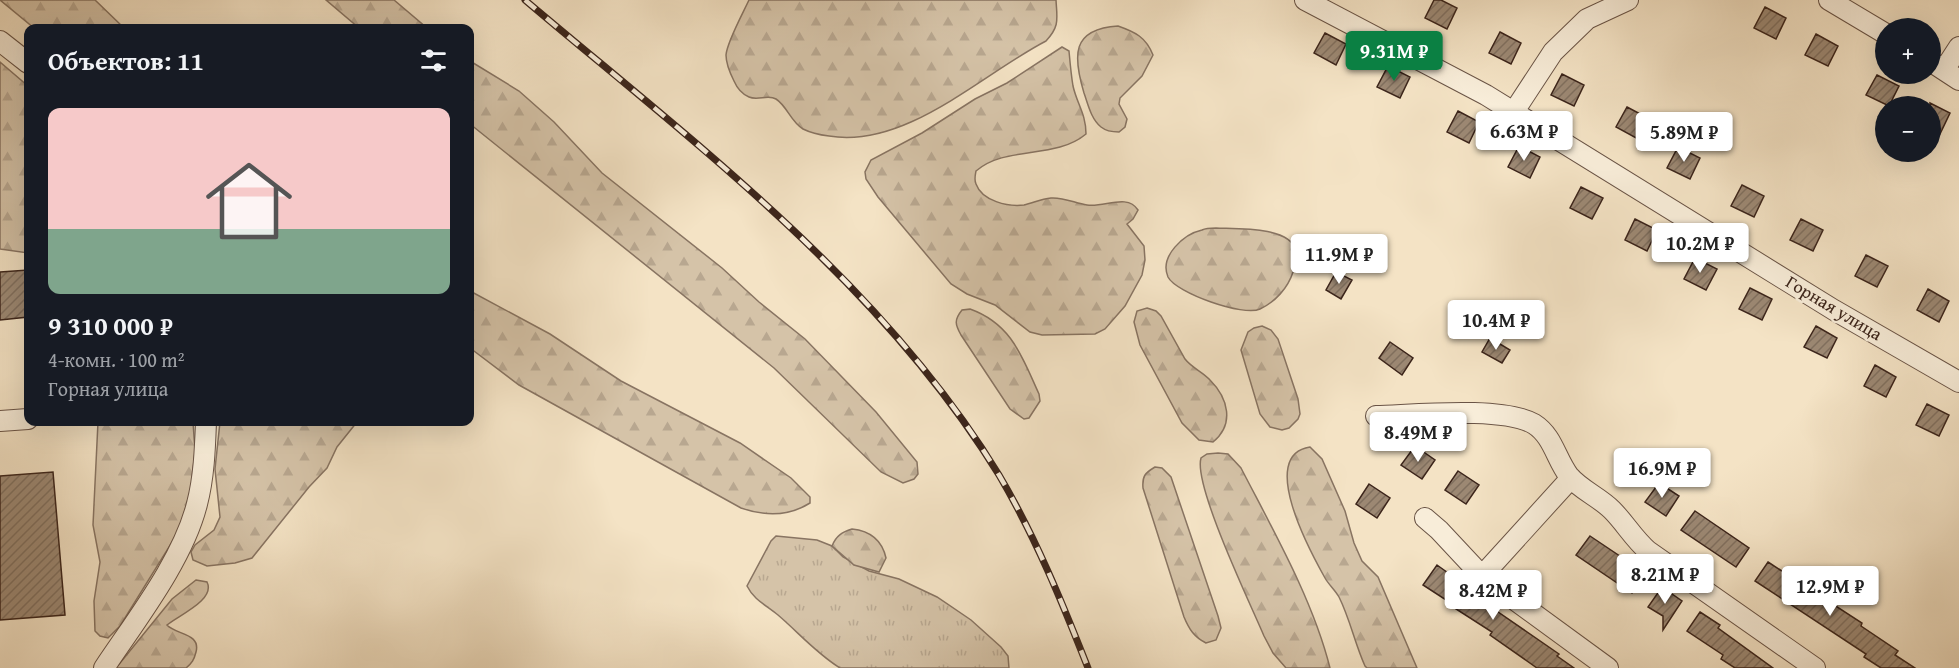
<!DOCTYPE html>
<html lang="ru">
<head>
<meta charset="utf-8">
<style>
  :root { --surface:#171b24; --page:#20242c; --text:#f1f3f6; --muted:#9ea1a6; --accent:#0b8043 }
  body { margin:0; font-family:"Gentium Book Plus",serif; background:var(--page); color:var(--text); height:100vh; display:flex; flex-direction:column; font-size:22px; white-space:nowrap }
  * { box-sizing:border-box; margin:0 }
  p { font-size:20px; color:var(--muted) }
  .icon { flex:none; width:33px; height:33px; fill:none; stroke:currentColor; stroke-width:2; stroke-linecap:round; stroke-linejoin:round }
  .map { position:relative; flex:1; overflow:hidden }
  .details { position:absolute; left:24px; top:24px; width:450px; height:402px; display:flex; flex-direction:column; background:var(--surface); border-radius:12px; box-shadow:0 6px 24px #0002 }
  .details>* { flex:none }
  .tools { position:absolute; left:1875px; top:18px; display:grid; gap:12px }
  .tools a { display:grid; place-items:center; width:66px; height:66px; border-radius:50%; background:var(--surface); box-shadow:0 6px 24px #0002; font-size:30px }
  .price { position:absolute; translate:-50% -51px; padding:0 14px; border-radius:6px; background:#fff; color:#222; font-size:20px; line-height:39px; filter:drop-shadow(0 2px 3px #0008) }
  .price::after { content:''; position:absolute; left:50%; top:36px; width:18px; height:14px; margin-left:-9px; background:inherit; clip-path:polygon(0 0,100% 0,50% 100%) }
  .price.selected { background:var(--accent); color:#fff }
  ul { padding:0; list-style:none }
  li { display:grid; align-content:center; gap:12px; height:318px; padding:0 24px }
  li span { display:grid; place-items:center; height:186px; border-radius:12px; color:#555 }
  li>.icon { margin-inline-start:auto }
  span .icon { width:108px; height:108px; fill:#fffc; stroke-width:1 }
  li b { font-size:26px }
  h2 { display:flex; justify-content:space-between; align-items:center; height:72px; padding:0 24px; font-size:26px }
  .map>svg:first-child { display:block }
</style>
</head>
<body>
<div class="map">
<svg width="1959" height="668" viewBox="0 0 1959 668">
  <defs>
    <pattern id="grass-tufts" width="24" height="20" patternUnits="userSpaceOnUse" patternTransform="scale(1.5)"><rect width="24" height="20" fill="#d5c3a8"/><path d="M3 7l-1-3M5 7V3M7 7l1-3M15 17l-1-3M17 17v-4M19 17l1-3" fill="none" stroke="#b8a790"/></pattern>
    <pattern id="forest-firs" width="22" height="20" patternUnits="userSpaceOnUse" patternTransform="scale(1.5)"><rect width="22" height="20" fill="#d5c3a8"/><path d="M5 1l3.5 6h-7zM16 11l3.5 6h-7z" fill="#b8a790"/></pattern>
    <pattern id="building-hatch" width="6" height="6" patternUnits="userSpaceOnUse" patternTransform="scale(1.5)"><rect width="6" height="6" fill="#9c8873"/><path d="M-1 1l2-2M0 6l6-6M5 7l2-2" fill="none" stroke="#806f5e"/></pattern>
  </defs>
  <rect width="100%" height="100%" fill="#f4e3c5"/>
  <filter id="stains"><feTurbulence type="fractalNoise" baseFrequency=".00333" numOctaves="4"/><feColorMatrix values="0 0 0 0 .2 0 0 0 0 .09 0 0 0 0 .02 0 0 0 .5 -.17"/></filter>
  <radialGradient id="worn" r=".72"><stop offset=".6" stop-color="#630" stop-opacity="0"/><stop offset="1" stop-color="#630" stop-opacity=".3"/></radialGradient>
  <path fill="url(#grass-tufts)" stroke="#887462" stroke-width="1.5" d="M776,536L817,540L832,546L843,557L869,571L899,579L937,597L971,620L1001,647L1008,656L1009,668H840C816,653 799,633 778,615C766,605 754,600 747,586L771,541Z"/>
  <path fill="url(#forest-firs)" stroke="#887462" stroke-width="1.5" d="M0,0H95L124,28H34Z
    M326,0H394L427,28H359Z
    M749,0H1056C1057,19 1060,26 1046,41C982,74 906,149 829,136C821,135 811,133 803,129C791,122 787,106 776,99C768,94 758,101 749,97C742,94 737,88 734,81C730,73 726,64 726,55C727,42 743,13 749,0Z
    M1118,26C1135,32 1146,37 1153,55L1142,76L1120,98L1119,104L1127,119L1125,127L1119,132C1113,132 1106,131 1101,127C1091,119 1088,104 1084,93C1073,56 1071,29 1118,26Z
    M1062,47L1069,51C1070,62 1071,74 1073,86C1077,104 1086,114 1086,134C1055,160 1006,145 976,171C975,176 974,180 976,184C982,201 1008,207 1024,205C1033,203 1041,199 1051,198C1063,197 1075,203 1087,205C1104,208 1127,193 1138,210L1133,219L1127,224L1144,246L1145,260L1142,275L1125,306L1105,329L1095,334L1042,335L1030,332L995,305L967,294L951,284L878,197L866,179L865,172L871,160L922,133L975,99L1007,83Z
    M470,61L519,91L554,122L602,173L722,268L759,302L805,339L876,412L917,462L918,474L914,479L903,483L881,472L774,368L470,124Z
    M0,62L28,86V253L0,249Z
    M1216,228C1235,229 1289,226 1296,250C1298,256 1295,266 1293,272C1288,288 1275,302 1260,309C1244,317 1176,293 1168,277C1159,256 1184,234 1202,230C1206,228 1211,228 1216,228Z
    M470,291L550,334L621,381L740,443L791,478L810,497V503C788,517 764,516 741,508L519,385L470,348Z
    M1147,308L1156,311L1161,316L1185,359C1192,368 1203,372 1210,380C1228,398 1235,424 1213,442L1199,440L1182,423L1140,345L1134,322L1137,311Z
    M970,309C1012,324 1022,357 1039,394L1040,401L1029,418L1024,419L1010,409L961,335C955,324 954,320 962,310Z
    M1262,326L1271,330L1278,339L1298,399L1300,414L1298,419L1289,428L1282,430L1270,427L1260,414L1241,350L1248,332L1254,328Z
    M98,422H193L195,451L191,489L179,531L120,626L108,638L100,636L95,631L94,601L100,562L93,525Z
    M220,422H357L337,447L327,468L309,487L252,558L235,563L207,566L193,560L191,552L195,545L214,530L220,517L215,469Z
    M1310,447L1322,459L1345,511L1354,543L1362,561L1378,577L1417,668H1367L1365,666C1355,644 1350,619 1339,597C1335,590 1329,585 1325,578C1311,553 1257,455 1310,447Z
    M1218,453L1228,454L1241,468C1273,530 1313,600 1330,668H1286L1273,653L1264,636C1251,605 1193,485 1201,458L1207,454Z
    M1155,467L1162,468L1171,477L1218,616L1221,628L1216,640L1206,643C1194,637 1189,629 1184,617L1143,488C1142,476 1145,473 1155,467Z
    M852,529C871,531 882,540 886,558L879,572L854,565L832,546C836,536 842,532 852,529Z
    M196,580L207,582C216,600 177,616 167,625C176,635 201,633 196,652C194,660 192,663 186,668H116L172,599Z"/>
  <path fill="url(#building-hatch)" stroke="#3c251b" stroke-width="1.5" d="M1434,0H1441L1457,8L1447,29L1425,18Z
    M1765,7L1786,18L1776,39L1754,28Z
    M1500,32L1521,43L1511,64L1489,53Z
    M1325,33L1346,44L1336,65L1314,53Z
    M1816,34L1838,46L1828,66L1805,55Z
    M1388,66L1410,77L1400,98L1377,87Z
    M1562,74L1584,85L1574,106L1551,95Z
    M1877,75L1899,86L1889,106L1866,95Z
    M1930,103L1950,113L1940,134L1930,129Z
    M1627,107L1648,118L1638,139L1616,127Z
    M1458,111L1479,122L1469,143L1447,132Z
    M1519,146L1540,157L1530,178L1508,167Z
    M1678,147L1700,158L1690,179L1667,168Z
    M1742,185L1764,196L1754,217L1731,206Z
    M1581,187L1603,198L1592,219L1570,208Z
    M1635,219L1657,230L1647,251L1625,240Z
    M1801,219L1823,230L1813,251L1790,240Z
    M1866,255L1888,266L1877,287L1855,276Z
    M1695,258L1717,269L1706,290L1684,279Z
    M28,270V317L0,320V272Z
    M1336,272L1352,280L1341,299L1326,290Z
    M1750,288L1772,299L1762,320L1739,309Z
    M1928,289L1949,301L1939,322L1917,310Z
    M1816,326L1837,338L1827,358L1804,347Z
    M1490,338L1510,350L1502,363L1482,352Z
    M1390,342L1413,358L1402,375L1379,358Z
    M1875,365L1896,377L1886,397L1864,386Z
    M1927,404L1949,415L1939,436L1916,425Z
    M1415,446L1435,460L1422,479L1401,465Z
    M1458,471L1479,485L1466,504L1445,490Z
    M53,472L65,615L0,620V476Z
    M1659,483L1679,496L1666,516L1645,502Z
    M1369,484L1390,498L1377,518L1356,504Z
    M1695,511L1749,548L1736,567L1681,530Z
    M1590,536L1645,573L1632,593L1576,555Z
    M1768,562L1862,623L1861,626L1898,651L1895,655L1915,668H1881L1864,657L1866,654L1755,581Z
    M1437,565L1490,603L1488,605L1559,654L1557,656L1574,668H1537L1490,635L1492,632L1456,609L1457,607L1423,585Z
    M1662,587L1682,601L1663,630V616L1648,607Z
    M1700,612L1720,625L1718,628L1773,668H1735L1721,659L1723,655L1687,631Z"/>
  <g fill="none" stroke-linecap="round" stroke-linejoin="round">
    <defs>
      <path id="minor" d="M1305,0L1486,95L1834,310L1959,382
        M1829,0L1886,34
        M0,41L28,63
        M1930,61L1959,80
        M1944,70L1959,47
        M1513,113L1553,52L1587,19L1628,0
        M1376,416C1414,415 1503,406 1534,424C1553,436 1556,459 1569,476C1581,490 1599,497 1612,510C1625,523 1634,539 1648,551L1815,668
        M0,421L28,419
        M1425,518L1439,530L1482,576L1608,668
        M1482,576L1571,478
        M104,668C136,620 183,560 197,504C204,477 205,449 206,422"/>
    </defs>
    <use href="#minor" stroke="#6a5446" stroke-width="22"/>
    <use href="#minor" stroke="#f8edd9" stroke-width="20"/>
    <defs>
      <path id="rail" d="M525,0C694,143 882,283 999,475C1035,536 1062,602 1088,668"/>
    </defs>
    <use href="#rail" stroke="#3c251b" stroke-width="7"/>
    <use href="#rail" stroke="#f8edd9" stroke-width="4.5" stroke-dasharray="14" stroke-linecap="butt"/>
  </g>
  <g text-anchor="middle" stroke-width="5" stroke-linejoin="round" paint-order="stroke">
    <g font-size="18" fill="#3c251b" stroke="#f8edd9">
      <text transform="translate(1834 308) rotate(31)" y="6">Горная улица</text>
    </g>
  </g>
  <rect width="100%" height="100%" filter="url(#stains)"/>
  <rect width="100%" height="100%" fill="url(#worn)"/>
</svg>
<div class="tools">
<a>+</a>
<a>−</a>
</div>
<b class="price selected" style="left:1394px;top:82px">9.31M ₽</b>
<b class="price" style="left:1524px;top:162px">6.63M ₽</b>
<b class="price" style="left:1684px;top:163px">5.89M ₽</b>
<b class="price" style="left:1700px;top:274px">10.2M ₽</b>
<b class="price" style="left:1339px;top:285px">11.9M ₽</b>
<b class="price" style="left:1496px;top:351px">10.4M ₽</b>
<b class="price" style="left:1418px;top:463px">8.49M ₽</b>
<b class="price" style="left:1662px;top:499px">16.9M ₽</b>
<b class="price" style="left:1665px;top:605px">8.21M ₽</b>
<b class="price" style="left:1830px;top:617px">12.9M ₽</b>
<b class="price" style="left:1493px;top:621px">8.42M ₽</b>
<section class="details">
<h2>Объектов: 11<svg class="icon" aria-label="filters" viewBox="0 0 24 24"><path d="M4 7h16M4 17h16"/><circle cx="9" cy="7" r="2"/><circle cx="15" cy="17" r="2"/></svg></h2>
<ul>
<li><span style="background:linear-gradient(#f6c9c9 65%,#7fa58c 0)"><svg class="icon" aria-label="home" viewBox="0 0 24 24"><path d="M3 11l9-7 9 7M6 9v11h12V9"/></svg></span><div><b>9 310 000 ₽</b><p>4-комн. · 100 m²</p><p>Горная улица</p></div></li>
</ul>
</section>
</div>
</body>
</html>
